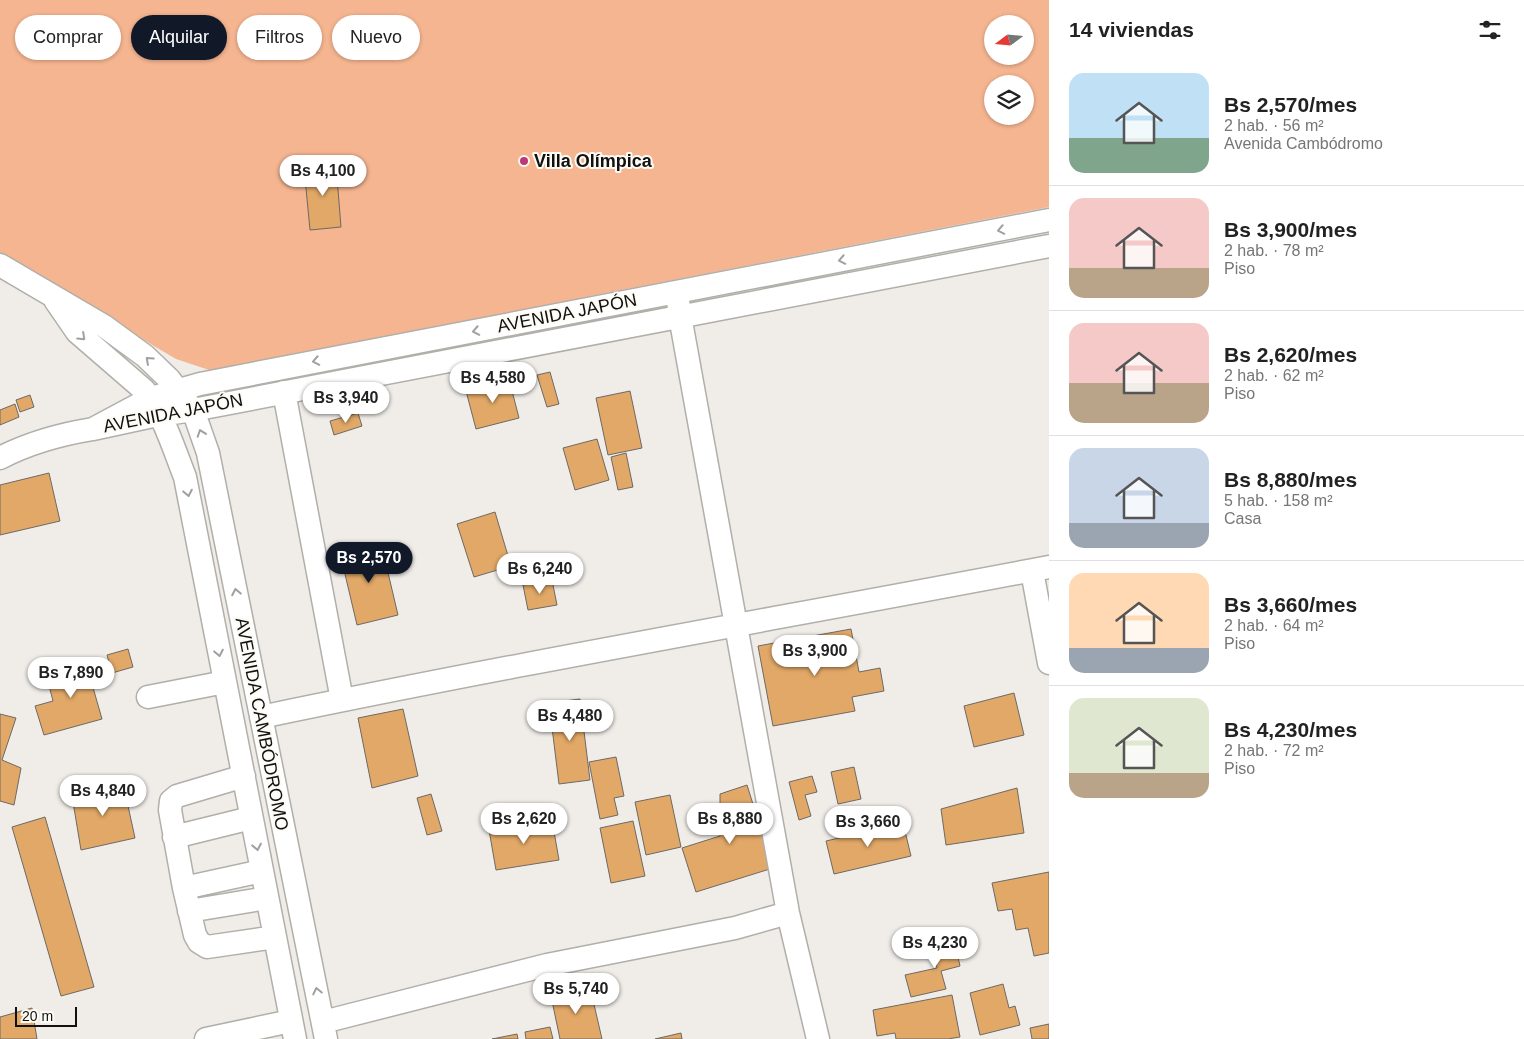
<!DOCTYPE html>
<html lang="es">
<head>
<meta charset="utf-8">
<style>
  :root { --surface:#fff; --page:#f2f2f2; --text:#222; --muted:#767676; --line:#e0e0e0; --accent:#111827 }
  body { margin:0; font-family:Arial,sans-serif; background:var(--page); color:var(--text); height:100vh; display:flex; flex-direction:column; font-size:19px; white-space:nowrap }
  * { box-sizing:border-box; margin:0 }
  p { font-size:16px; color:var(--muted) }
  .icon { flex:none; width:28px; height:28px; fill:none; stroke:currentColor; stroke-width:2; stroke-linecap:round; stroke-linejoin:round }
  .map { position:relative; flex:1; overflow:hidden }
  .panel { display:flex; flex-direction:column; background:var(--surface); width:475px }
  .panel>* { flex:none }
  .guide { position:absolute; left:15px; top:15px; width:475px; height:45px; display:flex; gap:10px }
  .needle { width:32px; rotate:254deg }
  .tools { position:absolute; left:984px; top:15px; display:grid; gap:10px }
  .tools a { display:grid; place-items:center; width:50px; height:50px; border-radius:50%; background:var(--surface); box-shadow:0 1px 4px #0004; font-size:25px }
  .scale { position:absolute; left:15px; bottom:12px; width:62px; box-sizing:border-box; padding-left:5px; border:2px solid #12110f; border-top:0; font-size:14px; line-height:18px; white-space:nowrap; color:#12110f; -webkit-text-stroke:4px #fdfbf5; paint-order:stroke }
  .price { position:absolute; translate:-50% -42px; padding:0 11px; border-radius:18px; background:#fff; color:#222; font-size:16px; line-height:32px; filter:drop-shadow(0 1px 2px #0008) }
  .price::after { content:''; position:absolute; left:50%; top:30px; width:15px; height:11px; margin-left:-8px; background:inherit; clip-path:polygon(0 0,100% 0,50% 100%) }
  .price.current { background:var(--accent); color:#fff }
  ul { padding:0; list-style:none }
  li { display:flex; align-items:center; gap:15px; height:125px; padding:0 20px }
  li+li { border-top:1px solid var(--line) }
  li span { display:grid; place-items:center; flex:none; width:140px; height:100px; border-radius:15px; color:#555 }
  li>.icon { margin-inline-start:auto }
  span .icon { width:60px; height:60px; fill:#fffc; stroke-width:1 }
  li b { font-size:21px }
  h2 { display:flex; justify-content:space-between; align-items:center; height:60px; padding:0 20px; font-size:21px }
  .pill { padding:0 18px; border-radius:22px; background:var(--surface); box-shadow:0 1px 4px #0004; font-size:18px; line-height:45px }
  .pill.current { background:var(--accent); color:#fff }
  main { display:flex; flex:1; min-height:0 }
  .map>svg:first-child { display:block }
</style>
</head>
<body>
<main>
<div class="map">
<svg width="1049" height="1039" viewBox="0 0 1049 1039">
  <rect width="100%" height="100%" fill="#f0ede8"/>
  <path fill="#f5b590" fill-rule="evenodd" d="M0,0H1049V207L591,296L522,313L224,375L176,359L0,255ZM992,24H1025V56H992ZM992,84H1025V116H992Z"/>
  <path fill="#e1a867" stroke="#6d6965" d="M336,165L341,227L310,230L304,168Z
    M550,372L559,404L547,407L537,375Z
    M509,379L519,418L476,429L466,391Z
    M630,391L642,448L608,455L596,398Z
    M30,395L34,407L20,412L16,400Z
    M15,404L19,417L0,425V410Z
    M358,413L362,426L334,435L330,421Z
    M597,439L609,480L575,490L563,448Z
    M626,453L633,487L618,490L611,457Z
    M49,473L60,521L0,535V485Z
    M495,512L511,566L474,577L457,524Z
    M381,543L398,615L357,625L340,553Z
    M552,580L557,605L528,610L523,585Z
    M851,629L859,672L880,668L884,691L852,697L855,711L773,726L758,646Z
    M128,649L133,667L112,673L107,655Z
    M96,660L102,682L92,684L102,719L44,735L35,706L53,701L46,674Z
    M1014,693L1024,735L974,747L964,706Z
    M580,699L590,780L559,784L549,703Z
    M403,709L418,776L372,788L358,718Z
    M0,714L16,718L2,760L21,768L14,805L0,801Z
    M616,757L624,796L614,798L618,815L600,819L589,762Z
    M854,767L861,799L838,804L831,772Z
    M812,776L817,792L805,795L811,816L799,820L789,782Z
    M123,783L135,838L81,850L72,796Z
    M747,785L773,868L696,892L682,848L720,836V794Z
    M1017,788L1024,833L946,845L941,809Z
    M431,794L442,831L427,835L417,798Z
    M670,795L681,847L646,855L635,802Z
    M45,817L94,987L61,996L12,827Z
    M552,820L559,860L496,870L489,830Z
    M633,821L645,876L611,883L600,828Z
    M903,823L911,856L834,874L826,841Z
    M1049,872V953L1034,956L1028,928L1016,930L1012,909L998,911L992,883Z
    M953,935L960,966L941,971L946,989L911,997L905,975L937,968L931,941Z
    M1003,984L1009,1008L1015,1006L1020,1025L980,1035L970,993Z
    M590,987L602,1039H560L551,996Z
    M952,995L960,1037L948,1039H896L895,1033L877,1036L873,1010Z
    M32,1008L37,1039H0V1017Z
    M1049,1024V1039H1032L1030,1028Z
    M550,1027L553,1039H526L525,1032Z
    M681,1033L682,1039H655Z
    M517,1034L518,1039H492Z"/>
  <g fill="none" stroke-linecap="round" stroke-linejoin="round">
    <defs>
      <path id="minor" d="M1049,220L200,384L151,398L93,429L153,416L193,410L1049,246
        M0,265L104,326L145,356L169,379L193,410L208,453L326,1039
        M55,300L77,332L144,390C162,410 175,452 185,477L295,1039
        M678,301L680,316L788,913L818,1039
        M284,392L342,700
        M0,458C27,444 62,434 93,429
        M1032,571L1049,663
        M148,697L225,682
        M261,717C523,662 786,617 1049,567
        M244,776L177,796L171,801L170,810L184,888L195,935L199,942L207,947L275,937
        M174,837L251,818
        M184,888L262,871
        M189,911L267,898
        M323,1022L547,965L735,928L788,913
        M206,1039L291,1021"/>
    </defs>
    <use href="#minor" stroke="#b1afa9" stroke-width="25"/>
    <use href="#minor" stroke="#fff" stroke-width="22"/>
  </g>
  <defs><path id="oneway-chevron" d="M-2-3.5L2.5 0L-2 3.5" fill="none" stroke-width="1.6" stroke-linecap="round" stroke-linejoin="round" transform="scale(1.25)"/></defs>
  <g stroke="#a0a09f">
    <use href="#oneway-chevron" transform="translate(1001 230) rotate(169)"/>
    <use href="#oneway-chevron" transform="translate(842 260) rotate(169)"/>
    <use href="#oneway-chevron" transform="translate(476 331) rotate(169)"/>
    <use href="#oneway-chevron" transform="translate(82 337) rotate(43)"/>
    <use href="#oneway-chevron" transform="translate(149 360) rotate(-138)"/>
    <use href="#oneway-chevron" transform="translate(316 361) rotate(169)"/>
    <use href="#oneway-chevron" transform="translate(201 433) rotate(-109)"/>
    <use href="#oneway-chevron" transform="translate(188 493) rotate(79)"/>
    <use href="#oneway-chevron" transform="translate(236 592) rotate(-101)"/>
    <use href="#oneway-chevron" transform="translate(219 653) rotate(79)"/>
    <use href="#oneway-chevron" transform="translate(257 847) rotate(79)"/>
    <use href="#oneway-chevron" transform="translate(317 991) rotate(-102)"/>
  </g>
  <circle fill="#bf3776" stroke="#fdfbf5" stroke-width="2" cx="524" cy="161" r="5"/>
  <g text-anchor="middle" stroke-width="4" stroke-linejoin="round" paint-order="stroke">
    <g font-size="18" font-weight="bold" fill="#12110f" stroke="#fdfbf5" text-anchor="start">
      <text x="534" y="167">Villa Olímpica</text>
    </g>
    <g font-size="18" fill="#12110f" stroke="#fdfbf5">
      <text transform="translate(567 313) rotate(-11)" y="6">AVENIDA JAPÓN</text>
      <text transform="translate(173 413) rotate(-11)" y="6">AVENIDA JAPÓN</text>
      <text transform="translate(262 724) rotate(79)" y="6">AVENIDA CAMBÓDROMO</text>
    </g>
  </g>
</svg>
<div class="tools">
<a><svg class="needle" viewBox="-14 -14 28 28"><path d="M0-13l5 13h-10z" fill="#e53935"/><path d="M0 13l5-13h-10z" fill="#767676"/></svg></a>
<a><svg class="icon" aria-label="layers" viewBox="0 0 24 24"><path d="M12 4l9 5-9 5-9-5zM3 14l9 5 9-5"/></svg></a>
</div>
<div class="scale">20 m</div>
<b class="price" style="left:323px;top:197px">Bs 4,100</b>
<b class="price" style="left:493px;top:404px">Bs 4,580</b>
<b class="price" style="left:346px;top:424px">Bs 3,940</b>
<b class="price current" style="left:369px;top:584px">Bs 2,570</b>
<b class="price" style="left:540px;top:595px">Bs 6,240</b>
<b class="price" style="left:815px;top:677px">Bs 3,900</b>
<b class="price" style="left:71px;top:699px">Bs 7,890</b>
<b class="price" style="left:570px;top:742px">Bs 4,480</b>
<b class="price" style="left:103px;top:817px">Bs 4,840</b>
<b class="price" style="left:524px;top:845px">Bs 2,620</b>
<b class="price" style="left:730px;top:845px">Bs 8,880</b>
<b class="price" style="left:868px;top:848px">Bs 3,660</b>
<b class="price" style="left:935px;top:969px">Bs 4,230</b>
<b class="price" style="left:576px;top:1015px">Bs 5,740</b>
<div class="guide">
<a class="pill">Comprar</a>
<a class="pill current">Alquilar</a>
<a class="pill">Filtros</a>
<a class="pill">Nuevo</a>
</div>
</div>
<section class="panel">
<h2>14 viviendas<svg class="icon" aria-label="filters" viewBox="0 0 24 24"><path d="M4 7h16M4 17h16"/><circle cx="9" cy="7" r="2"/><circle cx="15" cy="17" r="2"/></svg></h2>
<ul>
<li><span style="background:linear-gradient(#bfe0f5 65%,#7fa58c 0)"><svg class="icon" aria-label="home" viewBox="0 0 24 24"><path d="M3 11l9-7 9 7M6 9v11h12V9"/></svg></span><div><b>Bs 2,570/mes</b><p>2 hab. · 56 m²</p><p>Avenida Cambódromo</p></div></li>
<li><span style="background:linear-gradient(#f6c9c9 70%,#b9a48a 0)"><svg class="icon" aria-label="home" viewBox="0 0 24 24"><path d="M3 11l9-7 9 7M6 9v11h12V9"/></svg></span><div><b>Bs 3,900/mes</b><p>2 hab. · 78 m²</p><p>Piso</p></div></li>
<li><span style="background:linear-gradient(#f6c9c9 60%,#b9a48a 0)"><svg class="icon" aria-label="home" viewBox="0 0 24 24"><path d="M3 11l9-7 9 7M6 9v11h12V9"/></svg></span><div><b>Bs 2,620/mes</b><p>2 hab. · 62 m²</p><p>Piso</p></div></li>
<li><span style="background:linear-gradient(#c9d6e8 75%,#9aa5b1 0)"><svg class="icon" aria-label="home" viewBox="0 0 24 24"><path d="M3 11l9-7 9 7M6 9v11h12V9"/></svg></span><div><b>Bs 8,880/mes</b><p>5 hab. · 158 m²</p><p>Casa</p></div></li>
<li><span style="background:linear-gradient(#ffd9b3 75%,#9aa5b1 0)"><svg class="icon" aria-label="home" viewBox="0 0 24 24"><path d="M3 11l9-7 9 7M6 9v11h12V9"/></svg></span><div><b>Bs 3,660/mes</b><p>2 hab. · 64 m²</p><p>Piso</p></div></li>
<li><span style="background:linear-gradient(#dfe7d0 75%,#b9a48a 0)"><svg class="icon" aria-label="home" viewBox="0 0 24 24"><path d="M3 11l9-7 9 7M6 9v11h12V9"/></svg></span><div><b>Bs 4,230/mes</b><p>2 hab. · 72 m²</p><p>Piso</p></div></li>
</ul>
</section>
</main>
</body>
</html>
